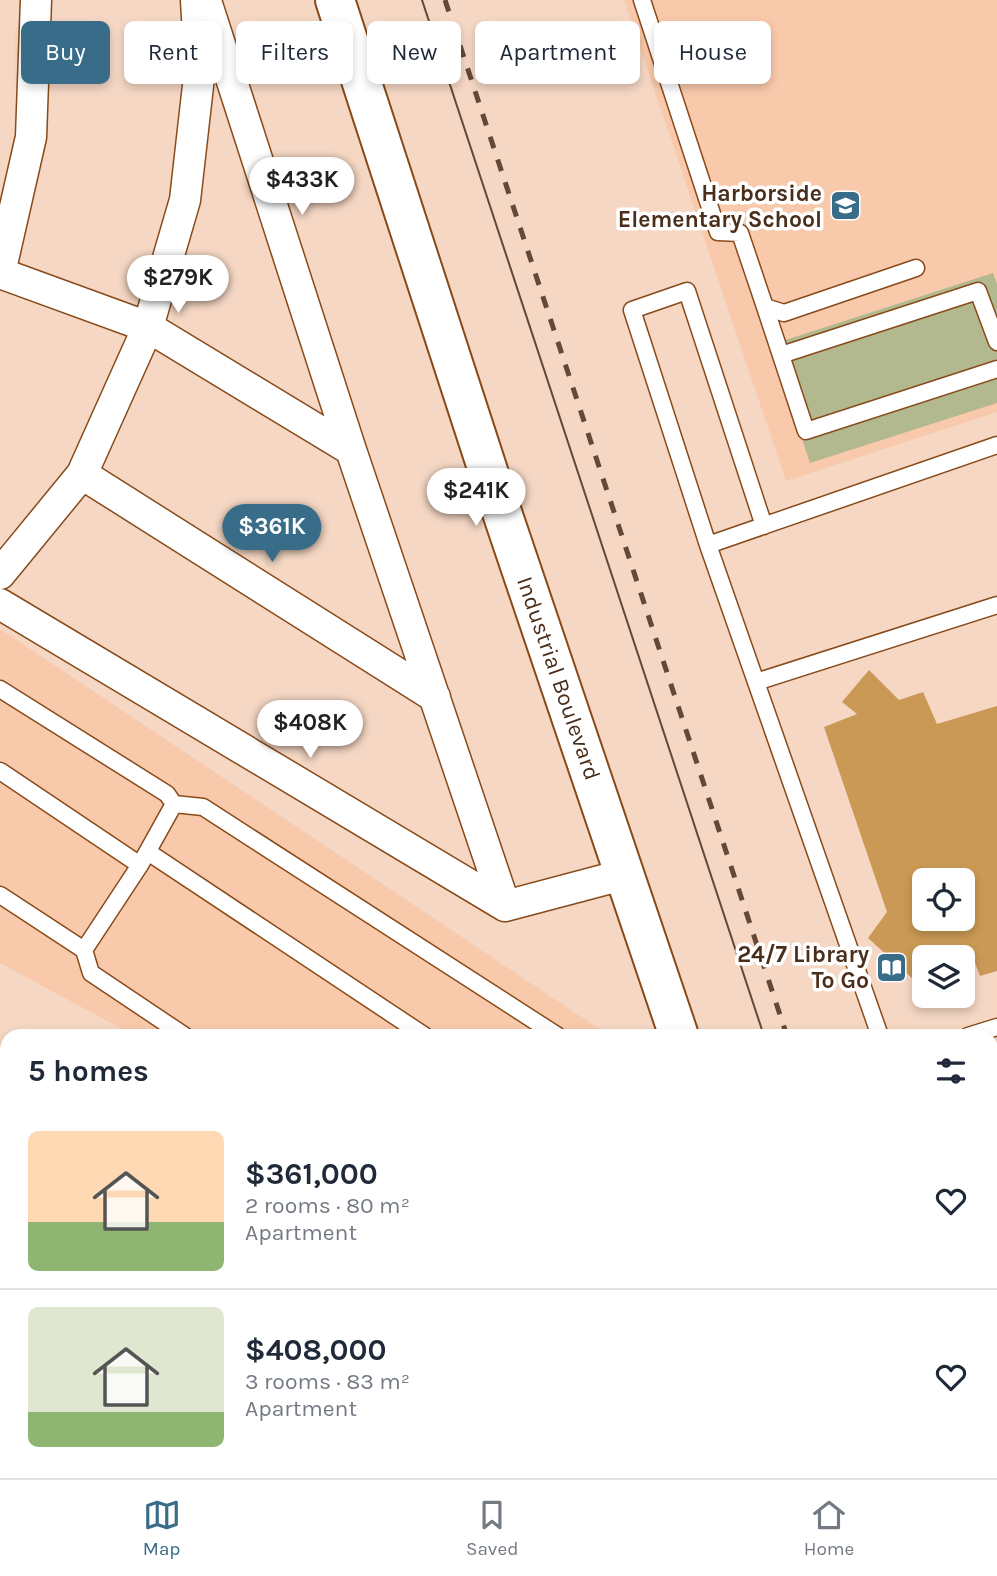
<!DOCTYPE html>
<html lang="en">
<head>
<meta charset="utf-8">
<style>
  :root { --surface:#fff; --page:#f2f2f3; --text:#1f2937; --muted:#747a83; --line:#e0e1e3; --accent:#386c89 }
  body { margin:0; font-family:Karla,sans-serif; background:var(--page); color:var(--text); height:100vh; display:flex; flex-direction:column; font-size:26px; white-space:nowrap }
  * { box-sizing:border-box; margin:0 }
  p { font-size:23px; color:var(--muted) }
  .icon { flex:none; width:38px; height:38px; fill:none; stroke:currentColor; stroke-width:2; stroke-linecap:round; stroke-linejoin:round }
  .map { position:relative; flex:1; overflow:hidden }
  .drawer { position:absolute; left:0px; top:1029px; width:998px; height:450px; display:flex; flex-direction:column; background:var(--surface); border-radius:21px 21px 0 0; box-shadow:0 4px 10px #0003 }
  .drawer>* { flex:none }
  .banner { position:absolute; left:21px; top:21px; width:956px; height:63px; display:flex; gap:14px }
  .tools { position:absolute; left:912px; top:868px; display:grid; gap:14px }
  .tools a { display:grid; place-items:center; width:63px; height:63px; border-radius:10px; background:var(--surface); box-shadow:0 4px 10px #0003; font-size:35px }
  .price { position:absolute; translate:-50% -60px; padding:0 16px; border-radius:24px; background:#fff; color:#222; font-size:23px; line-height:46px; filter:drop-shadow(0 2px 4px #0008) }
  .price::after { content:''; position:absolute; left:50%; top:42px; width:21px; height:16px; margin-left:-10px; background:inherit; clip-path:polygon(0 0,100% 0,50% 100%) }
  .price.on { background:var(--accent); color:#fff }
  ul { padding:0; list-style:none }
  li { display:flex; align-items:center; gap:21px; height:175px; padding:0 28px }
  li+li { border-top:2px solid var(--line) }
  li span { display:grid; place-items:center; flex:none; width:196px; height:140px; border-radius:10px; color:#555 }
  li>.icon { margin-inline-start:auto }
  span .icon { width:84px; height:84px; fill:#fffc; stroke-width:1 }
  li b { font-size:30px }
  h2 { display:flex; justify-content:space-between; align-items:center; height:84px; padding:0 28px; font-size:30px }
  .tag { padding:0 24px; border-radius:10px; background:var(--surface); box-shadow:0 4px 10px #0003; font-size:24px; line-height:63px }
  .tag.on { background:var(--accent); color:#fff }
  .dock { display:flex; justify-content:space-around; align-items:center; height:98px; border-top:2px solid var(--line); background:var(--surface); font-size:19px; color:var(--muted) }
  .dock a { display:grid; justify-items:center; gap:4px }
  .dock .on { color:var(--accent) }
  .map>svg:first-child { display:block }
</style>
</head>
<body>
<div class="map">
<svg width="997" height="1478" viewBox="0 0 997 1478">
  <rect width="100%" height="100%" fill="#f5d7c4"/>
  <path fill="#f9c9ab" d="M624,0H997V412L786,481Z
    M0,629L610,1036H135L0,963Z
    M0,1251L7,1272V1472H73L75,1478H0Z"/>
  <path fill="#b3b98f" d="M993,273L997,284V403L810,463L770,345Z"/>
  <path fill="#ca9955" fill-rule="evenodd" d="M869,670L899,700L923,692L937,724L997,706V971L980,976L971,952L968,956L943,946L933,957H924V967L913,979L868,938L887,912L824,727L857,714L842,702ZM924,880H962V919H924Z"/>
  <g fill="none" stroke-linecap="round" stroke-linejoin="round">
    <defs>
      <path id="lane" d="M642,0L718,232L740,233L765,307L784,313L916,268
        M765,307L806,431L997,369
        M781,355L978,291L997,342
        M764,526L687,291L632,310L708,545L997,445
        M708,545L880,1036
        M756,682L997,605
        M0,689L167,794L174,804L140,865L84,950
        M0,771L140,865
        M174,804L203,807L558,1036
        M148,852L425,1036
        M0,895L84,950L91,973L185,1036
        M968,1036L997,1027
        M990,1101L997,1099
        M990,1280L997,1294
        M0,1336L7,1333
        M203,1472L206,1478
        M319,1478L338,1472"/>
      <path id="street" d="M207,4L351,450
        M0,273L148,327L351,450L505,906
        M0,273L31,137L36,0
        M82,474L435,697
        M0,574L82,474L148,327L185,200L200,68L196,0
        M0,604L505,906L626,874
        M0,1358L7,1380
        M37,1472L39,1478
        M453,1472L455,1478
        M647,1472L649,1478"/>
      <path id="secondary" d="M335,0L490,477L679,1036
        M990,1233L997,1224
        M835,1472L837,1478"/>
    </defs>
    <use href="#lane" stroke="#884a19" stroke-width="19"/>
    <use href="#street" stroke="#884a19" stroke-width="33"/>
    <use href="#secondary" stroke="#884a19" stroke-width="42"/>
    <use href="#lane" stroke="#fff" stroke-width="16"/>
    <use href="#street" stroke="#fff" stroke-width="30"/>
    <use href="#secondary" stroke="#fff" stroke-width="38"/>
    <path stroke="#654835" stroke-width="2" d="M422,0L764,1036
      M909,1472L911,1478"/>
    <path stroke="#654835" stroke-width="5" stroke-dasharray="12 12" stroke-linecap="butt" d="M445,0L787,1036
      M931,1472L933,1478"/>
  </g>
  <defs>
    <symbol id="school-square" viewBox="-11 -11 22 22"><rect x="-9" y="-9" width="18" height="18" rx="4" fill="#386c89" stroke="#fff"/><path d="M0-5L7-2L0 1L-7-2ZM-4 1L0 2.5L4 1V4Q0 6-4 4Z" fill="#fff"/></symbol>
    <symbol id="library-square" viewBox="-11 -11 22 22"><rect x="-9" y="-9" width="18" height="18" rx="4" fill="#386c89" stroke="#fff"/><path d="M-6-4Q-3-5.5-.7-3.5V5Q-3 3-6 4ZM6-4Q3-5.5 .7-3.5V5Q3 3 6 4Z" fill="#fff"/></symbol>
  </defs>
  <g fill-rule="evenodd">
    <use href="#school-square" x="828" y="188" width="35" height="35"/>
    <use href="#library-square" x="874" y="950" width="35" height="35"/>
  </g>
  <g text-anchor="middle" stroke-width="7" stroke-linejoin="round" paint-order="stroke">
    <g font-size="23" font-weight="bold" fill="#4a2e1b" stroke="#fff" text-anchor="end">
      <text x="822" y="201">Harborside<tspan x="822" dy="26">Elementary School</tspan></text>
      <text x="869" y="962">24/7 Library<tspan x="869" dy="26">To Go</tspan></text>
    </g>
    <g font-size="23" fill="#4a2e1b" stroke="#fff">
      <text transform="translate(559 678) rotate(71)" y="8">Industrial Boulevard</text>
    </g>
  </g>
</svg>
<div class="tools">
<a><svg class="icon" aria-label="locate" viewBox="0 0 24 24"><circle cx="12" cy="12" r="6"/><path d="M12 2v4M12 18v4M2 12h4M18 12h4"/></svg></a>
<a><svg class="icon" aria-label="layers" viewBox="0 0 24 24"><path d="M12 4l9 5-9 5-9-5zM3 14l9 5 9-5"/></svg></a>
</div>
<b class="price" style="left:302px;top:217px">$433K</b>
<b class="price" style="left:178px;top:315px">$279K</b>
<b class="price" style="left:476px;top:528px">$241K</b>
<b class="price on" style="left:272px;top:564px">$361K</b>
<b class="price" style="left:310px;top:760px">$408K</b>
<div class="banner">
<a class="tag on">Buy</a>
<a class="tag">Rent</a>
<a class="tag">Filters</a>
<a class="tag">New</a>
<a class="tag">Apartment</a>
<a class="tag">House</a>
</div>
<section class="drawer">
<h2>5 homes<svg class="icon" aria-label="filters" viewBox="0 0 24 24"><path d="M4 7h16M4 17h16"/><circle cx="9" cy="7" r="2"/><circle cx="15" cy="17" r="2"/></svg></h2>
<ul>
<li><span style="background:linear-gradient(#ffd9b3 65%,#8fb573 0)"><svg class="icon" aria-label="home" viewBox="0 0 24 24"><path d="M3 11l9-7 9 7M6 9v11h12V9"/></svg></span><div><b>$361,000</b><p>2 rooms · 80 m²</p><p>Apartment</p></div><svg class="icon" aria-label="heart" viewBox="0 0 24 24"><path d="M12 20l-8-8c-3-5 5-10 8-4 3-6 11-1 8 4z"/></svg></li>
<li><span style="background:linear-gradient(#dfe7d0 75%,#8fb573 0)"><svg class="icon" aria-label="home" viewBox="0 0 24 24"><path d="M3 11l9-7 9 7M6 9v11h12V9"/></svg></span><div><b>$408,000</b><p>3 rooms · 83 m²</p><p>Apartment</p></div><svg class="icon" aria-label="heart" viewBox="0 0 24 24"><path d="M12 20l-8-8c-3-5 5-10 8-4 3-6 11-1 8 4z"/></svg></li>
</ul>
</section>
</div>
<nav class="dock">
<a class="on"><svg class="icon" aria-label="map" viewBox="0 0 24 24"><path d="M3 6l6-2 6 2 6-2v14l-6 2-6-2-6 2zM9 4v14M15 6v14"/></svg>Map</a>
<a><svg class="icon" aria-label="saved" viewBox="0 0 24 24"><path d="M7 4h10v16l-5-4-5 4z"/></svg>Saved</a>
<a><svg class="icon" aria-label="home" viewBox="0 0 24 24"><path d="M3 11l9-7 9 7M6 9v11h12V9"/></svg>Home</a>
</nav>
</body>
</html>
